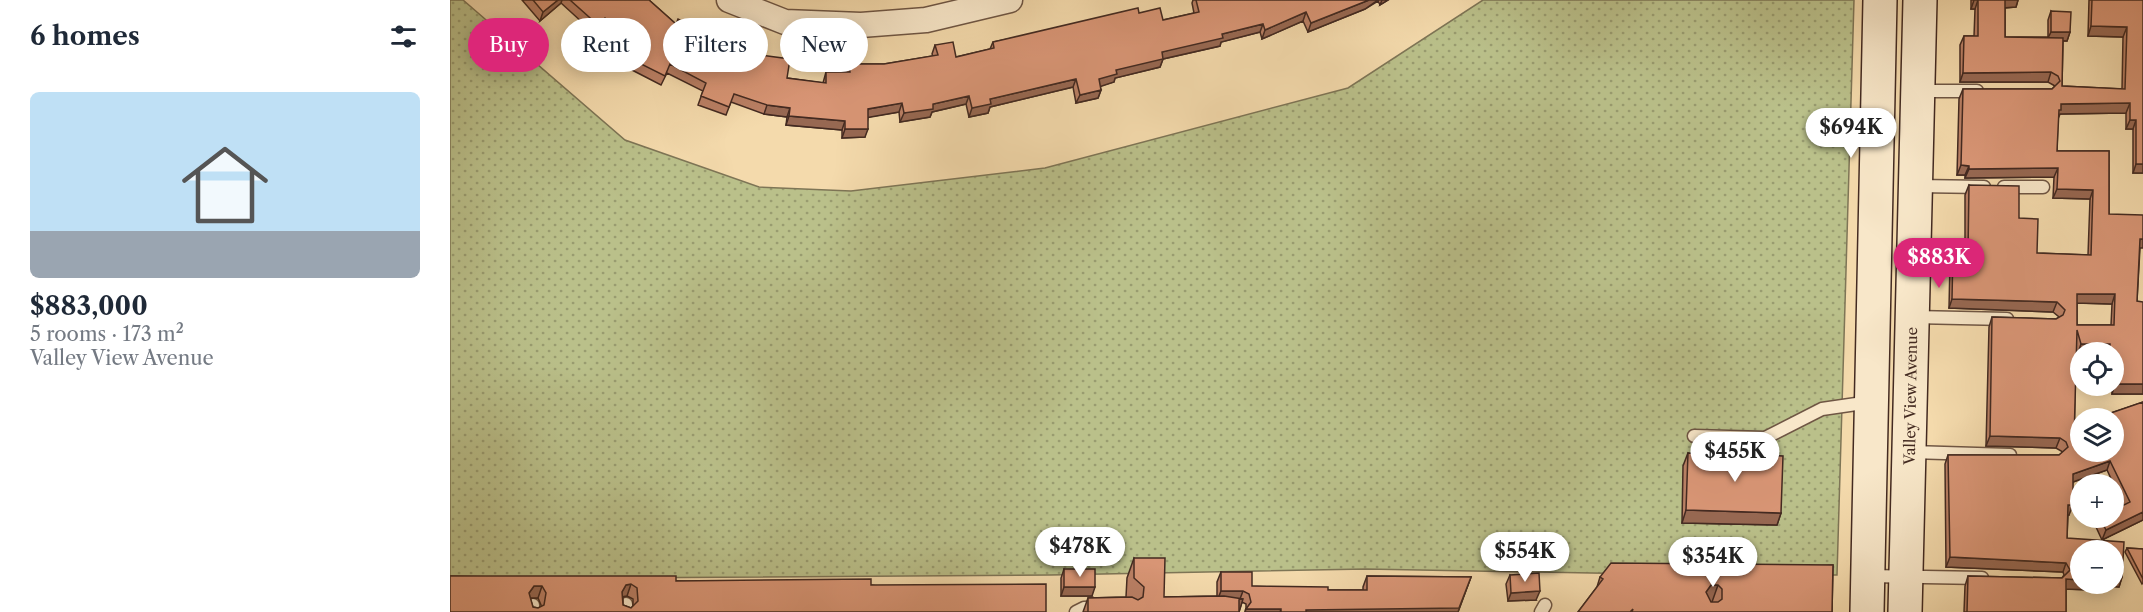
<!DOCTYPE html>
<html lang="en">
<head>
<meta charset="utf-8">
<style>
  :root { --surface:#fff; --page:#f6f6f7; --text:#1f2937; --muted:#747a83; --accent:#db2777 }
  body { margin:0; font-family:"Libre Caslon Text",serif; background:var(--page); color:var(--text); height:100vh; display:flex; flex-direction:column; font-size:22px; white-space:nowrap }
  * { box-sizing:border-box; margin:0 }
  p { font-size:20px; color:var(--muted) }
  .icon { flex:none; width:33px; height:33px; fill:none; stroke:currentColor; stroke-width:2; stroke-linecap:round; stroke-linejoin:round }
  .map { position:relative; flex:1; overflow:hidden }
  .side { display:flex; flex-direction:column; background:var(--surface); width:450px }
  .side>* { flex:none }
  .guide { position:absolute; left:18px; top:18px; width:570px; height:54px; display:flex; gap:12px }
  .fabs { position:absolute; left:1620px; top:342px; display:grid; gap:12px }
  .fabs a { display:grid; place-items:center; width:54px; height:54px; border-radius:50%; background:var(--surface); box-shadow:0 3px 15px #0003; font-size:30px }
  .price { position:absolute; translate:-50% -51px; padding:0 14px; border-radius:21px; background:#fff; color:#222; font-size:20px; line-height:39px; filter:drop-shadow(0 2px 3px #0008) }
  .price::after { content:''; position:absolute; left:50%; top:36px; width:18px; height:14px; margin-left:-9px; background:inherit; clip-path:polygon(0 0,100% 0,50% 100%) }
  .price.on { background:var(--accent); color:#fff }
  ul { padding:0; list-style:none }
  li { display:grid; align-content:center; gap:12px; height:318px; padding:0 30px }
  li span { display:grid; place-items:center; height:186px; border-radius:9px; color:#555 }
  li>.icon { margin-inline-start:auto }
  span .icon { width:108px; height:108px; fill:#fffc; stroke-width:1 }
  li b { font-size:26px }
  h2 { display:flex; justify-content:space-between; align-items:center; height:72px; padding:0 30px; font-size:26px }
  .tag { padding:0 21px; border-radius:27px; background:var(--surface); box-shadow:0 3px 15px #0003; font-size:21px; line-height:54px }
  .tag.on { background:var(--accent); color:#fff }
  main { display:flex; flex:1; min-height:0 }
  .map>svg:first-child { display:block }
</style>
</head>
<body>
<main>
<section class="side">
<h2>6 homes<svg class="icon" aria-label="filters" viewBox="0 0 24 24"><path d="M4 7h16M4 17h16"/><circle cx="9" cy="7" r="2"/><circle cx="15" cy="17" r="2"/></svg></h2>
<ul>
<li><span style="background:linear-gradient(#bfe0f5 75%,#9aa5b1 0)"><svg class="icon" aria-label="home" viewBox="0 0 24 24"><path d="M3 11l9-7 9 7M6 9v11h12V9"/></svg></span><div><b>$883,000</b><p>5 rooms · 173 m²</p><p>Valley View Avenue</p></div></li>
</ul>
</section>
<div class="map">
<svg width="1693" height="612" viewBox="0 0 1693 612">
  <defs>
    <pattern id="grass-dots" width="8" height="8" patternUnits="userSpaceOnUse" patternTransform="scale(1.5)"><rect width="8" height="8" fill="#bac08a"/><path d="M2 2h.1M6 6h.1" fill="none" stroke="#999c70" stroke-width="1.8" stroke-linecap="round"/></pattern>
  </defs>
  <rect width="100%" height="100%" fill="#f4daac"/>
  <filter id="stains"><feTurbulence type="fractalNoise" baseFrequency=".00333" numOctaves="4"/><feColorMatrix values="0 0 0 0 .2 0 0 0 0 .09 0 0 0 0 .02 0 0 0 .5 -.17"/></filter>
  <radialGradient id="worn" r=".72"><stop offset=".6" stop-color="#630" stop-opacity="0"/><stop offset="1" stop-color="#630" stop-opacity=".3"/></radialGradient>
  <path fill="url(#grass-dots)" stroke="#7e7556" stroke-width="1.5" d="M0,0H13L175,140L309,187L401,191L595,168L898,88L1033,0H1404L1387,575H1249L916,569L600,575L0,579Z"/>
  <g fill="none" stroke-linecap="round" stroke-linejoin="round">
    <defs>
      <path id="service" d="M1469,91H1527
        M1467,186L1534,187
        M1554,187H1593
        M1464,317L1557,319
        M1244,436L1315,438L1372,409L1420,402
        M1461,452L1560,455
        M1418,576L1532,578
        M176,604V612
        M83,612V605
        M626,612L634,608L675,606L680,612
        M1091,612L1095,605"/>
      <path id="minor" d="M279,0L335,22L411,25L476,20L560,0"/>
      <path id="secondary" d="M1417,612L1430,0
        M1455,612L1470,0"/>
    </defs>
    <use href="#service" stroke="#6f5644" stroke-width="15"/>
    <use href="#minor" stroke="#6f5644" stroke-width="27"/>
    <use href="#secondary" stroke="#432a21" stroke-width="36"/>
    <use href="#service" stroke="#f8e7c9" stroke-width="12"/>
    <use href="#minor" stroke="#f8e7c9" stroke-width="24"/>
    <use href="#secondary" stroke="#f8e7c9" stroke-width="33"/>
  </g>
  <path fill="#ba8065" stroke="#432a21" stroke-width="1.5" fill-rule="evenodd" d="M72,0H199L226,24L337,78L373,83L376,72H396L399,64H434L483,56L482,54L485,45L506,57L540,49L543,42L689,13L713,20L744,13L742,3L743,0H938L930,5L928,1L915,9L858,32L853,21L812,39L810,32L771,42L770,46L713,59L710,67L665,78L664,82L650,86L651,90L648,98L626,103L623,87L540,107L538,113L519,117L516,104L482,112L480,117L450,122L449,112L418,117L415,137L392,138V130L336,125L337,117L314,114L281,102L276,115L248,105L253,91L217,73L211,85L182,70L184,62L178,58L180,52L152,26L145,34L111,3L90,21Z
    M1521,0H1568L1566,7L1555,8V37H1598V20L1601,11L1620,32L1617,41H1613L1612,86L1672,89L1673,37L1638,36L1639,0H1693V173H1683V129H1676V113L1610,114L1608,117L1607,151H1659V214L1690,248L1687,301L1693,394H1662V388H1657V386H1664V352L1628,353L1626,349L1624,440L1664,452V418H1654L1655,415L1693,402V520L1652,540L1646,527L1649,518L1673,505L1657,470L1623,482L1619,515H1618L1617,538L1672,577L1669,587L1644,585L1642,590L1616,589V612H1514L1515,586L1518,576L1612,578L1614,575L1613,572L1496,567L1495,464L1498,455H1609L1613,452L1606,448L1536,446L1539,327L1542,317L1606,319L1609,317L1603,312L1499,308L1500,261L1503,251L1515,252V195L1519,185L1569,218L1587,253L1638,255L1640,199L1603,198L1604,177L1515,178V175H1507L1509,99L1513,89H1602L1605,86L1598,82H1510V45L1514,36H1524L1525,9H1521ZM1627,303L1662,304L1661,325H1627Z
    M1238,453L1331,513L1327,525L1232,523L1233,466Z
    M1677,548L1693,549V583L1692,584L1675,552Z
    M684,558L714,597L767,596V582L771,572L802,586L878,590H913V587L917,576L1021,577L1008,612H795L796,608V604L792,602L789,612H633L638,598L676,597L677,578Z
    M1383,565L1382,612H1128L1147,587L1150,577Z
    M614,569L642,596H611V578Z
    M1060,575L1086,600L1058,601L1056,584Z
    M0,576L421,585L596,612H0ZM177,596L183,599V606L181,608L173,605V597ZM80,598H88L91,605V607L88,608L83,607Z"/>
  <path fill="#976852" stroke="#432a21" stroke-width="1.5" d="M108,0H112L111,3L90,21L93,12Z
    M919,0H928L915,9L858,32L861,23Z
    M932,0H938L930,5Z
    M1524,0H1528L1525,9H1521Z
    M1554,0H1568L1566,7L1552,8Z
    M856,12L853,21L812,39L815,30Z
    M155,18L152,26L145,34L148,25Z
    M813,24L810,32L771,42L770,46L713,59L710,67L665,78L664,82L646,88L649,79L666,70L712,52L772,34Z
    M1641,26L1677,27L1673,37L1638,36Z
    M1601,32H1620L1617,41L1597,40Z
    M1601,72L1598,82H1510L1513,73Z
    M626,79L623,87L540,107L538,113L519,117L522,108L540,99Z
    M651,90L648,98L626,103L630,95Z
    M519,96L516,104L482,112L480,117L450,122L454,113L483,104Z
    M452,103L449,112L415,118L418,109Z
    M1680,103L1676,113L1610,114L1608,119H1605L1611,104Z
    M317,105L340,108L337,117L314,114Z
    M339,116L395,121L392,130L336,125Z
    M1680,120H1686L1683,129H1676Z
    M395,129H418L415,137L392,138Z
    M1686,164H1693V173H1683Z
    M1511,165L1519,166L1515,175H1507Z
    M1608,168L1604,177L1515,178L1519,169Z
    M1607,189L1643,190L1640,199L1603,198Z
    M1690,239H1693V248H1687Z
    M1627,294H1665L1662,304L1624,303Z
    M1502,299L1607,302L1603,312L1499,308Z
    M1631,344H1660L1657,352L1628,353Z
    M1665,384H1693V394H1662Z
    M1658,386H1663L1662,388H1657Z
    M1540,436L1610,438L1606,448L1536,446Z
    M1660,461L1657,470L1620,483L1623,474Z
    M1618,505H1623L1619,515H1615Z
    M1236,510L1331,513L1327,525L1232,523Z
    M1693,512V520L1652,540L1656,530Z
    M1500,557L1616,563L1613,572L1496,567Z
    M1021,577L1008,612H856V610Z
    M1664,577H1672L1669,587L1644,585L1642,590L1613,589L1616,579L1630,580V584H1664Z
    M181,584L177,596L171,597L172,592L176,585Z
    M1261,585H1268L1262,602H1254L1256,592Z
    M84,586H92L88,598H79V593Z
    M614,587H645L642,596H611Z
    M771,591H793L790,599H793L789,612L767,601Z
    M1090,591L1086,600L1058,601L1061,593Z
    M796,609H831L830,612H795Z"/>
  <path fill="#d89575" stroke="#432a21" stroke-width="1.5" fill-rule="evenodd" d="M83,0H108L93,12Z
    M120,0H199L226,24L228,19L271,41L311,55L340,59L337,78L376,83V72H400L399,64H434L488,55L485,45L503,42L506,57L544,48L543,42L688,8L689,13L710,8L713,20L749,12L746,0H919L861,23L856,12L815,30L813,24L772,34L773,38L712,52L713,59L666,70L667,74L649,79L651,90L630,95L626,79L540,99L541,104L522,108L519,96L483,104V109L454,113L452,103L418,109V129H395V121L339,116L340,108L317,105L284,94L279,107L251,96L256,83L220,64L215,76L185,61L188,54L181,50L184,44L155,18L148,25Z
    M1528,0H1555V37L1613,38L1612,86L1675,89L1677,27L1641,26L1642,0H1693V164H1686V120H1680V103L1611,104V110H1609L1607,151H1659V214L1693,215V239H1690L1687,301L1693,302V384H1665V379H1664V352H1660V344H1631L1627,330L1624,440L1630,439V452H1664V418H1657L1655,415L1693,402V512L1656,530L1650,518H1664V510L1680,502L1660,461L1623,474V505H1618L1617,538L1674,542L1672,577H1664V550H1630V580L1616,579V612H1517L1518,576L1612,578L1620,570L1616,563L1500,557L1498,455H1609L1618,447L1616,442L1610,438L1540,436L1542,317L1606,319L1613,315L1615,310L1607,302L1502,299L1503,251L1518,252L1519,185L1569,186V218L1588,219L1587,253L1641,255L1643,190L1607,189L1608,168L1519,169V166L1511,165L1513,89H1602L1610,81L1608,76L1601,72L1513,73L1514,36H1528ZM1627,294H1665L1664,325H1627Z
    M1601,11L1621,12L1620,32H1601Z
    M1238,453L1333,456L1331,513L1236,510Z
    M1677,548L1693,549V579Z
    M684,558H715L714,597L774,596L793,599H789V612H638V598L682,597L688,600L693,597L694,587L684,578Z
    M1161,563L1383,565L1382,612H1182L1183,609L1180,612H1128L1153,579L1150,577ZM1261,585H1268L1272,589V599L1268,602H1261L1256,592Z
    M614,569H645V587H614Z
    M771,572H802V586L878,587V590H917V576L1021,577L1009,608L856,610V612H831V609H796L801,602L799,594L793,591H771Z
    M1089,573L1090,591L1061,593L1060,575Z
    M0,576H226V581L421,579V585L596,584V612H0ZM181,584L187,588L188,601L181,608L173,605L172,592L176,585ZM84,586H92L96,593L94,605L88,608L83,607L79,593Z"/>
  <g text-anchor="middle" stroke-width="5" stroke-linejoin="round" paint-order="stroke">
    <g font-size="15" fill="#432a21" stroke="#f8e7c9">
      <text transform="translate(1461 396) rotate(-89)" y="5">Valley View Avenue</text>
    </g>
  </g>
  <rect width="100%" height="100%" filter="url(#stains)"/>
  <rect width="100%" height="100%" fill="url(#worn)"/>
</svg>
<div class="fabs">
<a><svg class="icon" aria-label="locate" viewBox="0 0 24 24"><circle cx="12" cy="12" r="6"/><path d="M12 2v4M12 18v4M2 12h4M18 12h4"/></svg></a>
<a><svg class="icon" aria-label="layers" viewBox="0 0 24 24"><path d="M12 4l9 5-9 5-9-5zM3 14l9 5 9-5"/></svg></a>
<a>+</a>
<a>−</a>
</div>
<b class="price" style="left:1401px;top:159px">$694K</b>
<b class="price on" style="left:1489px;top:289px">$883K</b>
<b class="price" style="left:1285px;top:483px">$455K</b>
<b class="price" style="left:630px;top:578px">$478K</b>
<b class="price" style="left:1075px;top:583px">$554K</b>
<b class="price" style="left:1263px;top:588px">$354K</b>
<div class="guide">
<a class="tag on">Buy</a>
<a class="tag">Rent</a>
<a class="tag">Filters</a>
<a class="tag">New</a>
</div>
</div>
</main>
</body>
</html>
